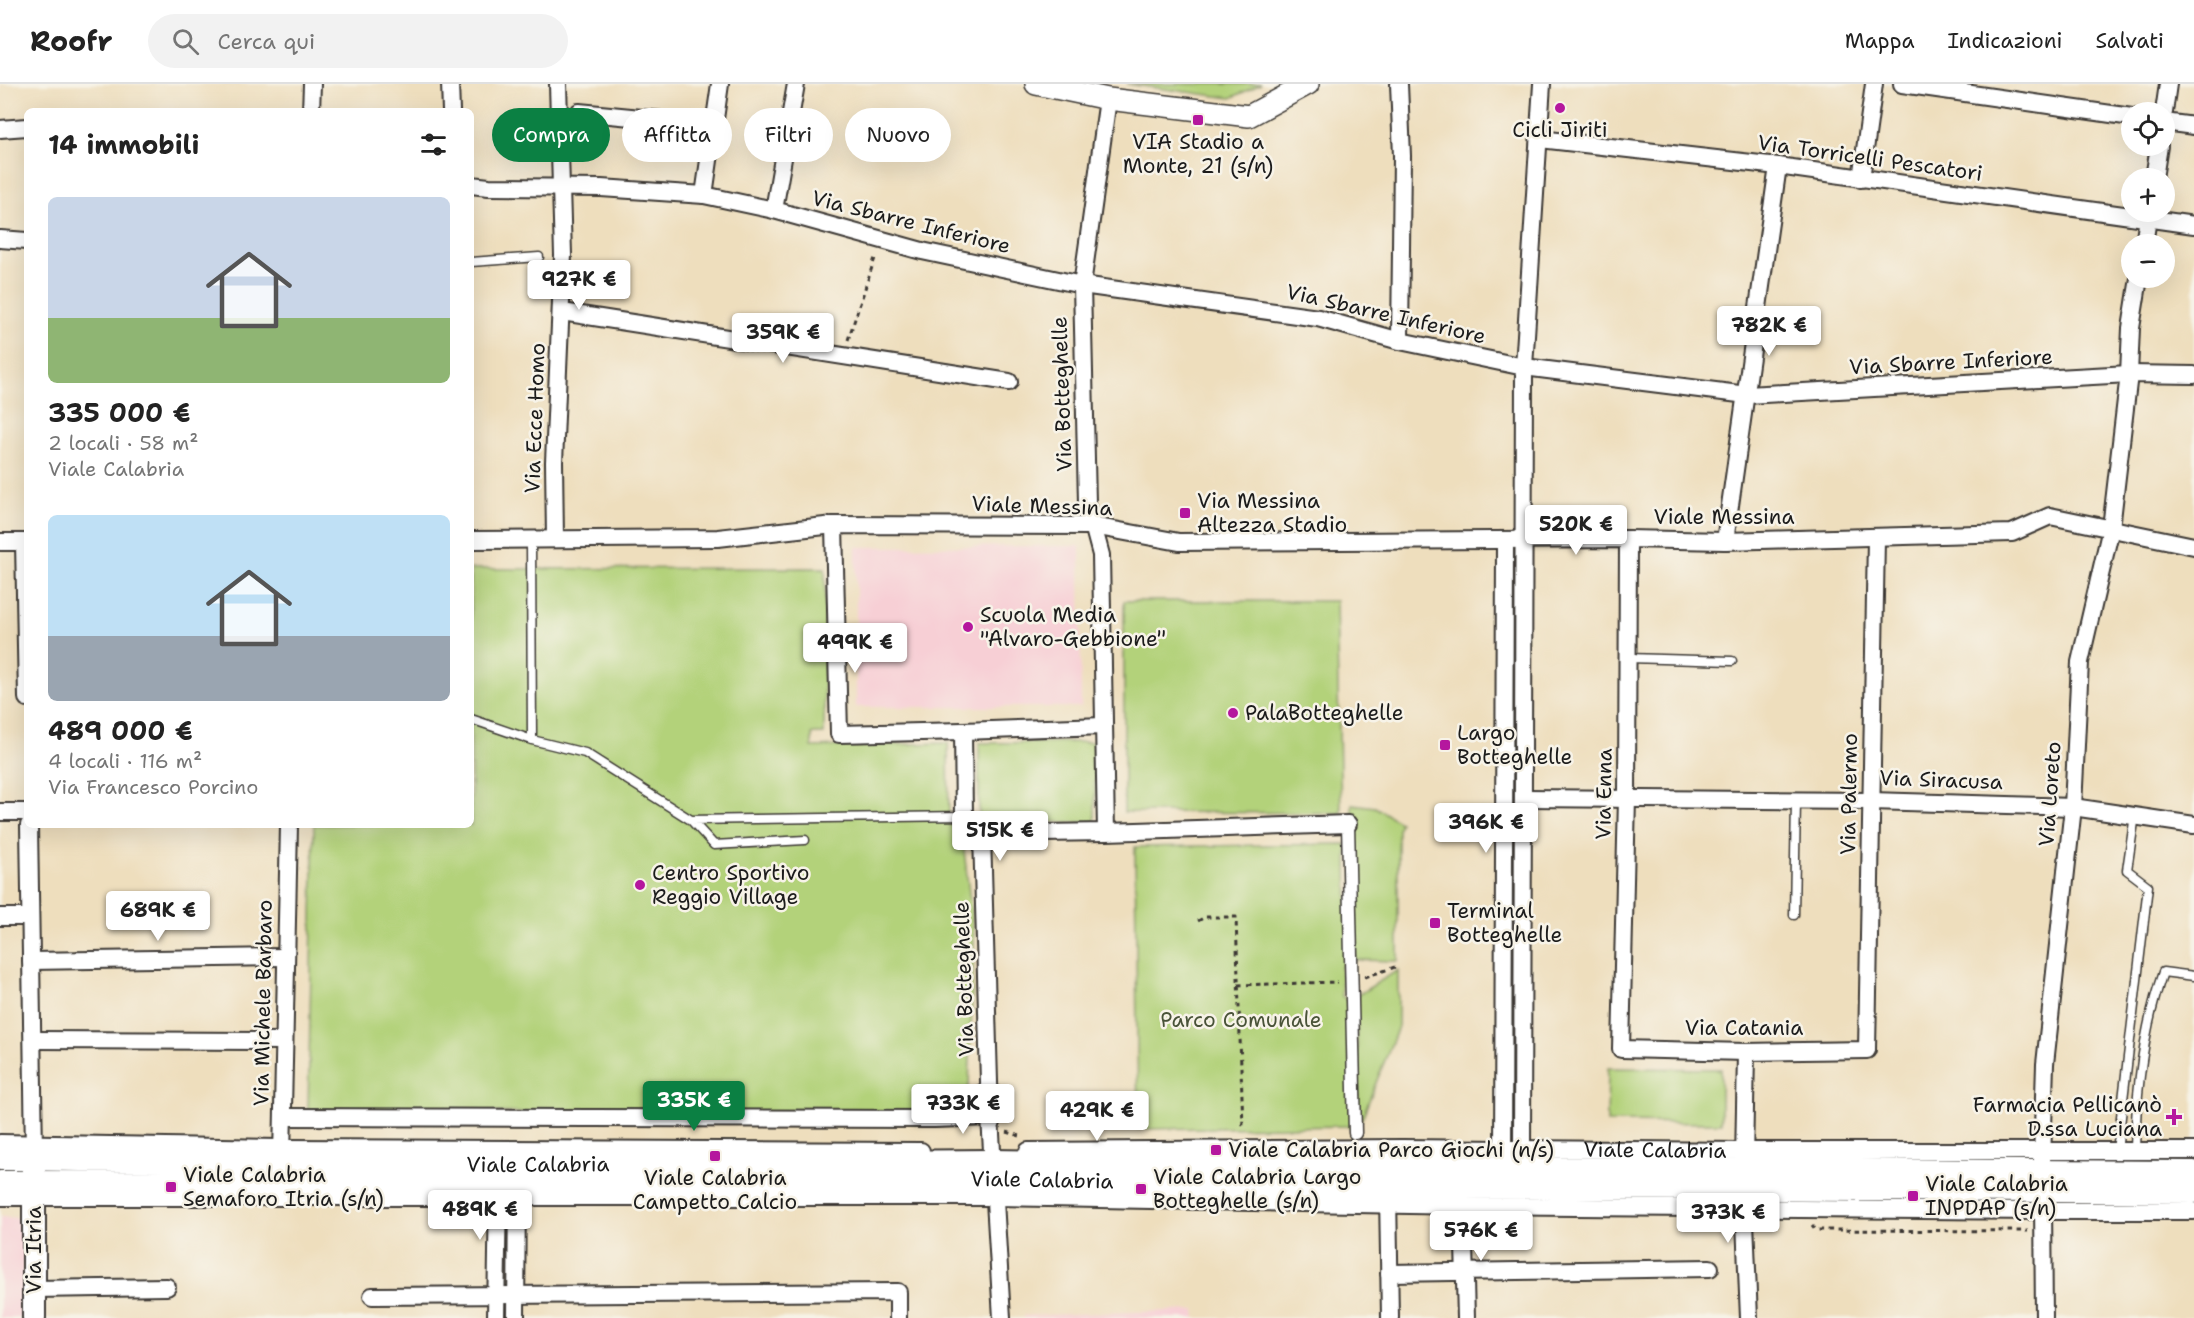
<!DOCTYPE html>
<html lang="it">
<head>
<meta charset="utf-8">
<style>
  :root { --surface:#fff; --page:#f2f2f2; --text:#222; --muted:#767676; --line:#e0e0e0; --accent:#0b8043 }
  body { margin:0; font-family:"Shantell Sans",sans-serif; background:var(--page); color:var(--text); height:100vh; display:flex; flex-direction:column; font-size:22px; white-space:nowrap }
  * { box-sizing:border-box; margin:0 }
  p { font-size:20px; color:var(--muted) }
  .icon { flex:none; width:33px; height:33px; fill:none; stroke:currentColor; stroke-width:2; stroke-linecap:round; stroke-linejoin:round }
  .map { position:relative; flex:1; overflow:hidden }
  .sheet { position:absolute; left:24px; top:24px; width:450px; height:720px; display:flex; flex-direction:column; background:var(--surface); border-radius:9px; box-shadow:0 6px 24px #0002 }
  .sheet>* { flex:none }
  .banner { position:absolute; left:492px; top:24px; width:570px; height:54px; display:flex; gap:12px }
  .fabs { position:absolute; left:2121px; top:18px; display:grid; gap:12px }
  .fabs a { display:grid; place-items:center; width:54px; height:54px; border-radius:50%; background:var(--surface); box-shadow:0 6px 24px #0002; font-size:30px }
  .price { position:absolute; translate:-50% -51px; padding:0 14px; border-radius:6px; background:#fff; color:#222; font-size:20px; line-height:39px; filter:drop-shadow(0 2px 3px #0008) }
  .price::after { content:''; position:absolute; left:50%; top:36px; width:18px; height:14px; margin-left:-9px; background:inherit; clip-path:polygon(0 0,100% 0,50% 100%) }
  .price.selected { background:var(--accent); color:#fff }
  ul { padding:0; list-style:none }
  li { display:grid; align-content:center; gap:12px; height:318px; padding:0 24px }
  li span { display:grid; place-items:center; height:186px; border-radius:9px; color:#555 }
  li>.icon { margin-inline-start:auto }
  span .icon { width:108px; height:108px; fill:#fffc; stroke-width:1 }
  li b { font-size:26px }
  h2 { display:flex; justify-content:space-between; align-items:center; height:72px; padding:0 24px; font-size:26px }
  .chip { padding:0 21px; border-radius:27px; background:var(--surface); box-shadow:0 6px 24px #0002; font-size:21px; line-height:54px }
  .chip.selected { background:var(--accent); color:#fff }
  header { display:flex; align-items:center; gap:36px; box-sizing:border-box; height:84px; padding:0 30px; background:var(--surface); border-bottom:2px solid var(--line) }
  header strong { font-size:28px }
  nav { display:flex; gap:33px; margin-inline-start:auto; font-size:21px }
  .search { width:420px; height:54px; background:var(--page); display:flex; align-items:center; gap:15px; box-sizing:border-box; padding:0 21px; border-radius:33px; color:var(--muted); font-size:22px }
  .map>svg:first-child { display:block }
</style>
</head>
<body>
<header>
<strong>Roofr</strong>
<div class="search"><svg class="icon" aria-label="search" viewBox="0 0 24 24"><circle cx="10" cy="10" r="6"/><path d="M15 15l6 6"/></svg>Cerca qui</div>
<nav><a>Mappa</a><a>Indicazioni</a><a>Salvati</a></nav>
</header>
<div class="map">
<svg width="2194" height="1234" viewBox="0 0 2194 1234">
  <rect width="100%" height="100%" fill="#f7f3e8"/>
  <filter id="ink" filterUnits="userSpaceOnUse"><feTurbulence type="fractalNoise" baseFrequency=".0167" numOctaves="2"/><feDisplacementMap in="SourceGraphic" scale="12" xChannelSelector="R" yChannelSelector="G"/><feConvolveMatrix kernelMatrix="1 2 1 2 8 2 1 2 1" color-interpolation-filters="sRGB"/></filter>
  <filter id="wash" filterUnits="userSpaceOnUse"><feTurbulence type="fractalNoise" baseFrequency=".008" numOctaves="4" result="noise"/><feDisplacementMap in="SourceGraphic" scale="24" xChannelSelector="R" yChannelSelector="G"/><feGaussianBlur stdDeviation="1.35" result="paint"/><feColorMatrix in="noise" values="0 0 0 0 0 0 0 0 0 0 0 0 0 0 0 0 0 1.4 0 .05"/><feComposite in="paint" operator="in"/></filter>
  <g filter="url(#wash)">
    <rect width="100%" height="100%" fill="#eedebd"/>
    <path fill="#f7cfd5" d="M1080,462L1081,623H856V463Z
      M0,1133L24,1134L22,1234H0Z
      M1195,1226L1196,1234H1023V1232Z"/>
    <path fill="#b3d27a" stroke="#68774b" stroke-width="1.5" d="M1127,0H1261L1231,14Z
      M825,484L824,650H812V663L948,659L949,740L962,749L974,852L969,1003L925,1032L308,1027L314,741H471V485Z
      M1124,517H1336L1341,729L1124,728Z
      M1095,658V738H979V659Z
      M1352,720L1375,723L1400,738L1398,744V877L1355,876Z
      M1347,760L1348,874L1341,883L1342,912L1351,920L1352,1042L1138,1045L1135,763Z
      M1398,886V943L1359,1042L1356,912Z
      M1608,984L1721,985V1039L1607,1038Z"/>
  </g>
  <g filter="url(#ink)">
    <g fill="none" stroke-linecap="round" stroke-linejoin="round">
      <defs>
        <path id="service" d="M471,178L539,173
          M531,456L532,656L585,669L691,736L964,732
          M1628,574L1732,577
          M471,635L532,656
          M691,736L714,761L805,756
          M1794,831L1796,716
          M2117,1067L2148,802L2127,786L2135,731
          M2135,1067C2136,1007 2143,946 2163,888L2194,892"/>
        <path id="pedestrian" d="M1348,740L1355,1049"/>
        <g id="minor">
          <path d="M450,0L451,27"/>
          <path d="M1399,0L1402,72L1400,257"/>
          <path d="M1902,0L2132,33"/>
          <path d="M311,27L312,0"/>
          <path d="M579,28L714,41"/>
          <path d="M2164,28L2168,0"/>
          <path d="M2164,38L2194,42"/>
          <path d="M0,45L27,43"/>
          <path d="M1540,55L1778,82L2194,141"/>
          <path d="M2154,94L2159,62"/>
          <path d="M1861,95L1874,0"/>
          <path d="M471,101L489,103L601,104L704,111L774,126L922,167L1082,201L1318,234L1400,257L1524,283L1747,311L2129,290L2194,291"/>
          <path d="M704,111L720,0"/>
          <path d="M774,126L796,0"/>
          <path d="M0,155L27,157"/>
          <path d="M2144,160L2149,128"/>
          <path d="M562,228L1009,298"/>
          <path d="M834,441L839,650L963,647"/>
          <path d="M555,455L554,378L563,171L558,0"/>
          <path d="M1628,455L1627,714L1621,965L1746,968L1867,966L1876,454"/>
          <path d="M471,456L718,454L834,441L1093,442L1179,458L1628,455L1725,457L2012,449L2050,432L2194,462"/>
          <path d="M1725,457L1778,82"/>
          <path d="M0,458H27"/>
          <path d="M24,458L27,614"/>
          <path d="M1524,714L1871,717L2073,723L2194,741"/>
          <path d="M0,728H27"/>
          <path d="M29,741L34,1069"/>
          <path d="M1106,748L1348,740"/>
          <path d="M982,750L964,732L963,647L1104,642"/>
          <path d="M0,833H30"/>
          <path d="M31,877L286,873"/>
          <path d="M33,956L283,957"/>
          <path d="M283,1033L934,1035L990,1033"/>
          <path d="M937,1033L990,1005"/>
          <path d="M0,1059L282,1064L921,1067"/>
          <path id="s1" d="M1028,1067L1402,1064L1744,1067H2194"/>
          <path d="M282,1073L289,741"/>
          <path d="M1503,1076L1505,456"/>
          <path d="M1522,1076L1524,283L1542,0"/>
          <path d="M2042,1077L2045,980L2073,723L2080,578L2111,444L2129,290L2131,244L2139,194"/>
          <path d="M1744,1078L1746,968"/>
          <path d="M1388,1110L1390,1234"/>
          <path d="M0,1113H994L1463,1122L2043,1127H2194"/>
          <path d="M1744,1113L1749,1234"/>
          <path d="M2043,1118L2044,1234"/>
          <path d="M1463,1122L1466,1234"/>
          <path d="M1389,1189L1710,1184"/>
          <path d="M34,1205L167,1203"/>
          <path d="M372,1212L898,1208V1234"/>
          <path d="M496,1234L498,1103"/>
          <path d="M516,1234L517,1103"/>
          <path d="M1002,1234L990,1033L982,750L1106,748L1101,471L1087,419L1082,201L1108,15"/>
        </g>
        <path id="tertiary" d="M1036,0L1108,15L1249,32L1308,0"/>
        <g id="secondary">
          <path id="s2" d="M0,1075L499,1081L992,1077L1522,1084L2194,1088"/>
          <path id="s3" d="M0,1098L499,1099L993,1095L1388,1103L2194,1108"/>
          <path d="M34,1234V1083"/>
        </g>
      </defs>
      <use href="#service" stroke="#3c3934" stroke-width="11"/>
      <use href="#pedestrian" stroke="#3c3934" stroke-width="15"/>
      <use href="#minor" stroke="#3c3934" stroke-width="20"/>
      <use href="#tertiary" stroke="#3c3934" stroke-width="24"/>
      <use href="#secondary" stroke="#3c3934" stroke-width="26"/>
      <path stroke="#3c3934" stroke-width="3" stroke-dasharray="4.5 4.5" stroke-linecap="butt" d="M848,256L876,171
        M1198,837L1205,833H1236L1243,1043
        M1365,893L1398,882
        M1238,901L1338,898
        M1007,1048L1020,1052
        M1812,1141L1816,1146L2028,1147"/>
      <use href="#service" stroke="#fff" stroke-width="8"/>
      <use href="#pedestrian" stroke="#fff" stroke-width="12"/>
      <use href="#minor" stroke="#fff" stroke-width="16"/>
      <use href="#tertiary" stroke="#fff" stroke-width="21"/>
      <use href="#secondary" stroke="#fff" stroke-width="22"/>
    </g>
  </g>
  <g fill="#b5179e" stroke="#f7f3e8" stroke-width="2">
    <circle cx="1560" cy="24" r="6"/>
    <rect x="1192" y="30" width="12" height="12" rx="3"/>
    <rect x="1179" y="423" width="12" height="12" rx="3"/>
    <circle cx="968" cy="543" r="6"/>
    <circle cx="1233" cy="629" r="6"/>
    <rect x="1439" y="655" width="12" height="12" rx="3"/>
    <circle cx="640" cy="801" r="6"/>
    <rect x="1429" y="833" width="12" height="12" rx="3"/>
    <path d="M2171 1024h6v6h6v6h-6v6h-6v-6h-6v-6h6z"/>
    <rect x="1210" y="1060" width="12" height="12" rx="3"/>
    <rect x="709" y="1066" width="12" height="12" rx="3"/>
    <rect x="165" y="1097" width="12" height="12" rx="3"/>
    <rect x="1135" y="1099" width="12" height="12" rx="3"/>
    <rect x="1907" y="1106" width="12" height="12" rx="3"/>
  </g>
  <g text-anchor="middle" stroke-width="5" stroke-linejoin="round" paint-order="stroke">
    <g font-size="21" fill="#1c1c1c" stroke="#f7f3e8" text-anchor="start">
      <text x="1560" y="53" text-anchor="middle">Cicli Jiriti</text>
      <text x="1198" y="65" text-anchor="middle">VIA Stadio a<tspan x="1198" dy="24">Monte, 21 (s/n)</tspan></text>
      <text x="1197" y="424">Via Messina<tspan x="1197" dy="24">Altezza Stadio</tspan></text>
      <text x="980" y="538">Scuola Media<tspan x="980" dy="24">"Alvaro-Gebbione"</tspan></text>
      <text x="1245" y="636">PalaBotteghelle</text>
      <text x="1457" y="656">Largo<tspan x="1457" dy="24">Botteghelle</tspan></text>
      <text x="652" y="796">Centro Sportivo<tspan x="652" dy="24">Reggio Village</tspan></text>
      <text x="1447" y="834">Terminal<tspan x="1447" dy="24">Botteghelle</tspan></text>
      <text x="2162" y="1028" text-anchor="end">Farmacia Pellicanò<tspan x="2162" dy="24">D.ssa Luciana</tspan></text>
      <text x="1228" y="1073">Viale Calabria Parco Giochi (n/s)</text>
      <text x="183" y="1098">Viale Calabria<tspan x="183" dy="24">Semaforo Itria (s/n)</tspan></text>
      <text x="1153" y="1100">Viale Calabria Largo<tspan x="1153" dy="24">Botteghelle (s/n)</tspan></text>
      <text x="715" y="1101" text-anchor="middle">Viale Calabria<tspan x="715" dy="24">Campetto Calcio</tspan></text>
      <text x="1925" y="1107">Viale Calabria<tspan x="1925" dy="24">INPDAP (s/n)</tspan></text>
    </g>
    <g font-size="21" fill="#1c1c1c" stroke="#f7f3e8">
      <text transform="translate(1870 74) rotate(8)" y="7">Via Torricelli Pescatori</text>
      <text transform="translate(911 138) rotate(14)" y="7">Via Sbarre Inferiore</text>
      <text transform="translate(1386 230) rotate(13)" y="7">Via Sbarre Inferiore</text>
      <text transform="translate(1951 278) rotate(-3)" y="7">Via Sbarre Inferiore</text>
      <text transform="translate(1062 310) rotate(-92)" y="7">Via Botteghelle</text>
      <text transform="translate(535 334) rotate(-88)" y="7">Via Ecce Homo</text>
      <text transform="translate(1042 422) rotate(2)" y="7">Viale Messina</text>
      <text x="1724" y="440">Viale Messina</text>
      <text transform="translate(1941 696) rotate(2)" y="7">Via Siracusa</text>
      <text transform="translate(1604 710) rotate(-89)" y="7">Via Enna</text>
      <text transform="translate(1849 710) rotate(-89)" y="7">Via Palermo</text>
      <text transform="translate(2050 710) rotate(-86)" y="7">Via Loreto</text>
      <text transform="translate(964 895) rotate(-92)" y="7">Via Botteghelle</text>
      <text transform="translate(263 919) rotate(-89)" y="7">Via Michele Barbaro</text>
      <text x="1744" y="951">Via Catania</text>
      <text dy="7" stroke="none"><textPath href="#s1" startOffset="627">Viale Calabria</textPath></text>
      <text dy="7" stroke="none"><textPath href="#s2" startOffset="538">Viale Calabria</textPath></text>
      <text dy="7" stroke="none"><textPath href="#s3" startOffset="1042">Viale Calabria</textPath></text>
      <text transform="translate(34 1166) rotate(-90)" y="7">Via Itria</text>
    </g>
    <g font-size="21" fill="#495338" stroke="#f7f3e8">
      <text x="1241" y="943">Parco Comunale</text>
    </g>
  </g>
</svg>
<div class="fabs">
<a><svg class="icon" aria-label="locate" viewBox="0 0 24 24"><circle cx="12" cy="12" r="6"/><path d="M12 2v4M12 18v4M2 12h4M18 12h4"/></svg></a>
<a>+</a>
<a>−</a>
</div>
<b class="price" style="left:579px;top:227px">927K €</b>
<b class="price" style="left:1769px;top:273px">782K €</b>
<b class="price" style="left:783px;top:280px">359K €</b>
<b class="price" style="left:1576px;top:472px">520K €</b>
<b class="price" style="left:855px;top:590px">499K €</b>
<b class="price" style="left:1486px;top:770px">396K €</b>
<b class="price" style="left:1000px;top:778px">515K €</b>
<b class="price" style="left:158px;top:858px">689K €</b>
<b class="price selected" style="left:694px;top:1048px">335K €</b>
<b class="price" style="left:963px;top:1051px">733K €</b>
<b class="price" style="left:1097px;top:1058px">429K €</b>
<b class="price" style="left:480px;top:1157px">489K €</b>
<b class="price" style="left:1728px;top:1160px">373K €</b>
<b class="price" style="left:1481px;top:1178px">576K €</b>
<div class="banner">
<a class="chip selected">Compra</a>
<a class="chip">Affitta</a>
<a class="chip">Filtri</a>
<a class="chip">Nuovo</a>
</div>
<section class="sheet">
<h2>14 immobili<svg class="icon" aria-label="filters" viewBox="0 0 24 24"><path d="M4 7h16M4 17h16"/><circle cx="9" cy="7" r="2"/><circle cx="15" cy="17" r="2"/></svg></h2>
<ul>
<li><span style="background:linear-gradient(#c9d6e8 65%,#8fb573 0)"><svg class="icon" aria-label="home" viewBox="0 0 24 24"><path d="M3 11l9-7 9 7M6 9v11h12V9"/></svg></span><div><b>335 000 €</b><p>2 locali · 58 m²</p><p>Viale Calabria</p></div></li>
<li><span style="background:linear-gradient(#bfe0f5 65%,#9aa5b1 0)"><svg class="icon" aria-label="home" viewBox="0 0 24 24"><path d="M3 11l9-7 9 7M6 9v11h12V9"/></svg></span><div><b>489 000 €</b><p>4 locali · 116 m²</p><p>Via Francesco Porcino</p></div></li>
</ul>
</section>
</div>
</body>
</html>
